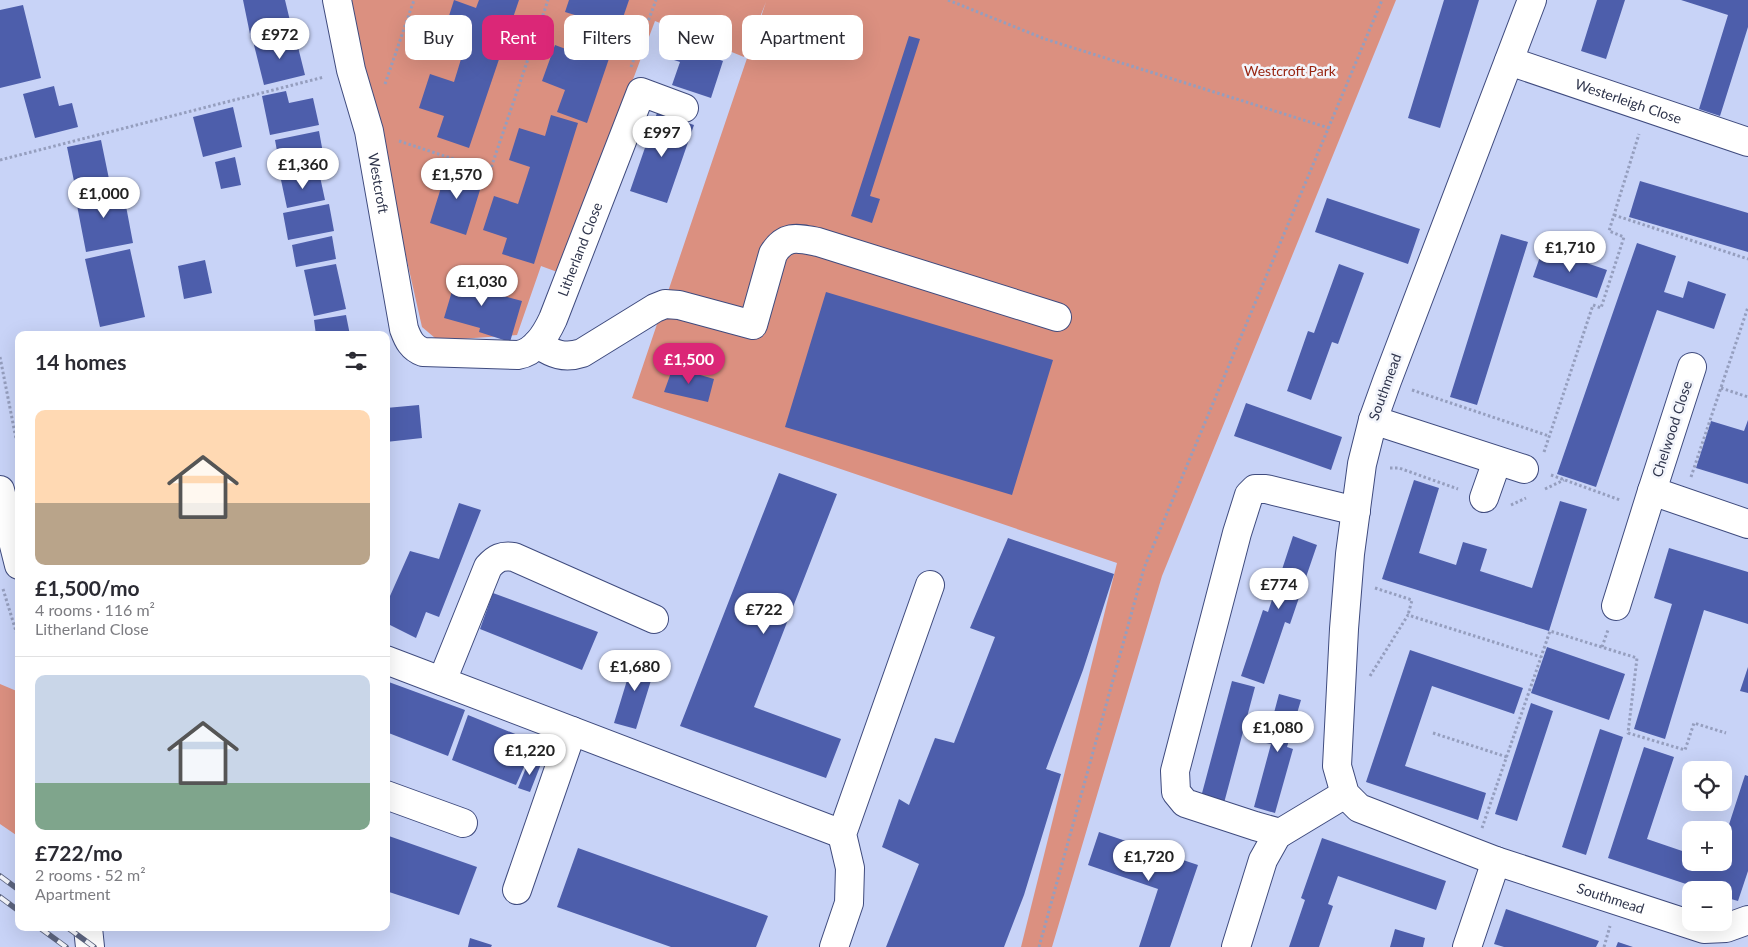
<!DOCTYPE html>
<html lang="en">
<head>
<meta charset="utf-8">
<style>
  :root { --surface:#fff; --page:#f2f2f3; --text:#2b2b33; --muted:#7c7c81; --line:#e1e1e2; --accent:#db2777 }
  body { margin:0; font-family:Lato,sans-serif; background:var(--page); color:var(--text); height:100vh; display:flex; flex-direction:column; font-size:19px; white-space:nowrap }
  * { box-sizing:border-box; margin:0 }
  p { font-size:16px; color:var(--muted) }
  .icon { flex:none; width:28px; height:28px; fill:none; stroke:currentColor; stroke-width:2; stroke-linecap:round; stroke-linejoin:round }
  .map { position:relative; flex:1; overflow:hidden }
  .drawer { position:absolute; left:15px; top:331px; width:375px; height:600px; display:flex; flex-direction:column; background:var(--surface); border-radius:10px; box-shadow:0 5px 20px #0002 }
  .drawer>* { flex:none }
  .top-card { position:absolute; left:405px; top:15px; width:475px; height:45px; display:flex; gap:10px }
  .fabs { position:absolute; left:1682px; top:761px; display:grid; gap:10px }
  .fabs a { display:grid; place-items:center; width:50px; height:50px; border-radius:10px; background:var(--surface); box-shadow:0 5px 20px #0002; font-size:25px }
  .price { position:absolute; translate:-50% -42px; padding:0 11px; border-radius:18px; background:#fff; color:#222; font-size:16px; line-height:32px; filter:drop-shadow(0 1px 2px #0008) }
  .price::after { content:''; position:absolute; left:50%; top:30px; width:15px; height:11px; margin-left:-8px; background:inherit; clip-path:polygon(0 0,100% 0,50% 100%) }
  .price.on { background:var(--accent); color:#fff }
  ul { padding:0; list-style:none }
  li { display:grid; align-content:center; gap:10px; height:265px; padding:0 20px }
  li+li { border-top:1px solid var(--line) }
  li span { display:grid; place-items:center; height:155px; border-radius:10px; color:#555 }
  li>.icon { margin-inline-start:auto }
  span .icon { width:90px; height:90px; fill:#fffc; stroke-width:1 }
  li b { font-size:21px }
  h2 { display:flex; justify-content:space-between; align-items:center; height:60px; padding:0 20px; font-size:21px }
  .pill { padding:0 18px; border-radius:10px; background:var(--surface); box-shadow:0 5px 20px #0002; font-size:18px; line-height:45px }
  .pill.on { background:var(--accent); color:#fff }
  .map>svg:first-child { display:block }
</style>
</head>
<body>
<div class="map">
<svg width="1748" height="947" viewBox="0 0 1748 947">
  <rect width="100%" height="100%" fill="#c8d3f7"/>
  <path fill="#db9080" d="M348,0H1396L1162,576L1052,947H1021L1117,563L632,398L766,2L744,57L655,21L560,273L541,266L517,335L460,339L435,338L422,327Z
    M0,684L19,692V837L0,824Z"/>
  <path fill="#4d5eab" d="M243,0H285L292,29L251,39Z
    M454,0L476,8L479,0H519L469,148L437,137L444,116L419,108L430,74L454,82L465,46L442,38Z
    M569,0H629L587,123L557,112L565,90L542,81L555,45L579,54L591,20L565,12Z
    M1444,0H1479L1440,128L1408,118Z
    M1597,0H1625L1606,59L1581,51Z
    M1681,0H1748V27L1720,116L1699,109L1728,15Z
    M23,5L41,78L0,88V10Z
    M295,35L305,75L264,85L254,45Z
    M909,36L920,39L870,196L880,199L872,223L851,216Z
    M672,37L691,43L689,49L723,61L711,98L672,85L680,62L665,57Z
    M54,86L59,106L72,103L78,127L35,138L23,94Z
    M286,91L289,103L313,98L319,125L270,135L262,96Z
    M233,107L242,147L203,157L193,117Z
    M657,113L694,125L667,203L630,191Z
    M551,115L578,123L534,264L502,254L507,238L483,230L494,196L518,204L530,167L509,160L519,128L545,136Z
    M319,131L325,164L281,173L275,140Z
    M101,140L109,179L75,186L67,147Z
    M235,157L241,185L221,189L215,162Z
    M448,165L484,177L466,235L430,223Z
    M319,172L325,200L287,208L281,180Z
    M1640,181L1748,213V252L1629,217Z
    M122,185L133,243L86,252L75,195Z
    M1327,198L1420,229L1408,264L1315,232Z
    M329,204L334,231L288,240L283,213Z
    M1501,234L1528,242L1477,405L1450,397Z
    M332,236L336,259L296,267L292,245Z
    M1637,243L1676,256L1664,292L1683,298L1688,281L1726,294L1714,329L1657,310L1596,487L1557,474Z
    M1543,248L1607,270L1597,298L1533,277Z
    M130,249L145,317L100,327L85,259Z
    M205,260L212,293L184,299L178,266Z
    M336,264L346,309L314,316L304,270Z
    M1339,264L1364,273L1338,344L1332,342L1311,400L1287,391L1308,331L1314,333Z
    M458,271L495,282L492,293L522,301L510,342L479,332L480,328L444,318Z
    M826,292L1053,360L1012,495L785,427Z
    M346,315L350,335H316L314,320Z
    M673,367L714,379L708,402L664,392Z
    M1246,403L1342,437L1331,470L1234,436Z
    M419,405L422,438L386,442V408Z
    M1748,420V484L1696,468L1711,421L1744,431Z
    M779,473L837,494L754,707L841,739L826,778L680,726Z
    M1414,480L1439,488L1419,553L1456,565L1463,542L1487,549L1480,571L1532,588L1560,501L1587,509L1549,631L1382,579Z
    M459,503L481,510L439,617L426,612L416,638L386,623V605L410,551L439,559Z
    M1293,536L1317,545L1290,624L1285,622L1264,684L1241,676L1263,610L1268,612Z
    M1008,538L1114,574L1083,670L1046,769L1061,774L1024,895L1004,947H886L919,864L882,847L899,799L909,805L935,738L954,743L995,637L970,628Z
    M1669,548L1748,572V624L1704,610L1665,739L1634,729L1672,604L1654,598Z
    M493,593L598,632L582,670L480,629Z
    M1547,647L1625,674L1609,720L1531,693Z
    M1410,650L1523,688L1514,714L1432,686L1405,766L1486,793L1478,820L1366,782Z
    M635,654L657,661L636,729L614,723Z
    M1748,667V693L1740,691Z
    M386,681L465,710L448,756L386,732Z
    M1232,681L1255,687L1224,803L1201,797Z
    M1279,694L1301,700L1287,747L1293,749L1275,813L1254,807L1271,744L1266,743Z
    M1531,703L1553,711L1517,821L1495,814Z
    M468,715L535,742L516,785L452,760Z
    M1600,729L1623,737L1586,855L1562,847Z
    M1644,747L1674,757L1647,839L1691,854V862H1724V840L1745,775L1748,776V871L1738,901L1724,897V890H1704L1608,858Z
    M529,760L541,764L530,792L518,788Z
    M1099,832L1198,865L1170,947H1139L1158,889L1088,865Z
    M386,835L477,867L459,915L386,891Z
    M1322,838L1446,881L1436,910L1338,876L1328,904L1333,906L1319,947H1289L1305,900L1301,898Z
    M578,848L768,916L756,947H671L557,907Z
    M1506,909L1599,941L1596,947H1504L1494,944Z
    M1395,929L1425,938L1423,947H1390Z
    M470,938L492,945L491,947H468Z
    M1618,942L1633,947H1616Z"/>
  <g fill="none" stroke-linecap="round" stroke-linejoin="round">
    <defs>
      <g id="minor">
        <path id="s1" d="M337,0L351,70L369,131L404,329C408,340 412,348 423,352L518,355C536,352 546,334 553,319L641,92L684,108"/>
        <path id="s2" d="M1532,0L1387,381L1373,420L1362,464L1350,554L1344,629L1337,766L1345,794L1359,808L1496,861L1704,929L1726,928L1748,920"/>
        <path id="s3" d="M1509,61L1748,142"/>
        <path d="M537,344C553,354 564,359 582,353L655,308L665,304L679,305L753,325L773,254C785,234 798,238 818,242L1057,317"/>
        <path d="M1692,367L1652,491L1748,524"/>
        <path d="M1373,420L1524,469"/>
        <path d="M1484,498L1497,461"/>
        <path d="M1616,606L1652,491"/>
        <path d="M386,660L842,834"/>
        <path d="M442,681L488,567C496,558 502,555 514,557L654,619"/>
        <path d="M386,795L463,823"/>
        <path d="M1280,833L1255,826L1185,803L1176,792L1175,771L1237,533L1249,495L1255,489H1266L1356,511"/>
        <path d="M517,890L572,731"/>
        <path d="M834,947L849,903L850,868L842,834L930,585"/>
        <path d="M1236,947L1263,860L1277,835L1345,794"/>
        <path d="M1467,947L1496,861"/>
      </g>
      <path id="major" d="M0,490L19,565
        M88,928L90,947"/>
    </defs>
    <use href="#minor" stroke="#3f4b7e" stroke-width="30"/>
    <use href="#major" stroke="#3f4b7e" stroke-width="30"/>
    <path stroke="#959ebe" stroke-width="3" stroke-dasharray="2.5 2.5" stroke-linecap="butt" d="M948,0L1045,39L1329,128
      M631,67L656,0
      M385,84L414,0
      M399,141L490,171L548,0
      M0,160L324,77
      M1614,215L1748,259
      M0,357L19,454
      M1721,388L1748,397
      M1412,390L1549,436
      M1544,452L1593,305L1601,308L1624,237L1609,231L1639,134
      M1390,468H1399L1458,489
      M1551,475L1620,500
      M1691,477L1748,307
      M1545,489L1564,480
      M1511,505L1526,498
      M1375,588L1412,600L1408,615
      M3,589L19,641
      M1602,647L1608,630
      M1370,676L1408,615L1541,657
      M1433,733L1507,757
      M1482,828L1550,631L1637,658L1628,733L1685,750L1694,723L1726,733
      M1039,947L1144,568L1382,0
      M1604,947L1610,926"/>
    <use href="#minor" stroke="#fff" stroke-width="28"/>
    <use href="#major" stroke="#fff" stroke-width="28"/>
    <defs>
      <path id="rail" d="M0,876L19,890
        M0,897L19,911
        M40,928L66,947
        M68,928L94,947"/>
    </defs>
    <use href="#rail" stroke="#5c647f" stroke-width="5.5"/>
    <use href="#rail" stroke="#f3f5fb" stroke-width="4" stroke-dasharray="11" stroke-linecap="butt"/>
  </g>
  <g text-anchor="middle" stroke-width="5" stroke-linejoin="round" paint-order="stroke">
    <g font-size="14" fill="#982613" stroke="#f3f5fb">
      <text x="1290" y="76">Westcroft Park</text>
    </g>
    <g font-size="14" fill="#2f354c" stroke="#f3f5fb">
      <text dy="5" stroke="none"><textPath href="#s3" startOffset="126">Westerleigh Close</textPath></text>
      <text dy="5" stroke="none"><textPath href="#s1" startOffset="188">Westcroft</textPath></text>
      <text dy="5" stroke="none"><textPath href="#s1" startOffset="589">Litherland Close</textPath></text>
      <text transform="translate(1385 387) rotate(-70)" y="5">Southmead</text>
      <text transform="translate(1672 429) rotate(-72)" y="5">Chelwood Close</text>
      <text dy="5" stroke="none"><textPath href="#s2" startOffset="1114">Southmead</textPath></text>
    </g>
  </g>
</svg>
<div class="fabs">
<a><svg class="icon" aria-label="locate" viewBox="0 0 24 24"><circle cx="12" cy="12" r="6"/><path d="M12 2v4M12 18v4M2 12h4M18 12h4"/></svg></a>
<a>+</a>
<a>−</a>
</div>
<b class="price" style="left:280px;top:60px">£972</b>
<b class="price" style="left:662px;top:158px">£997</b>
<b class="price" style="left:303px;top:190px">£1,360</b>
<b class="price" style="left:457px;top:200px">£1,570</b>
<b class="price" style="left:104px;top:219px">£1,000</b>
<b class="price" style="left:1570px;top:273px">£1,710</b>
<b class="price" style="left:482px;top:307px">£1,030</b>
<b class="price on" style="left:689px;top:385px">£1,500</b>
<b class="price" style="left:1279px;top:610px">£774</b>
<b class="price" style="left:764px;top:635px">£722</b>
<b class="price" style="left:635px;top:692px">£1,680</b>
<b class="price" style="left:1278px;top:753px">£1,080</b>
<b class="price" style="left:530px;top:776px">£1,220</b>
<b class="price" style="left:1149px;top:882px">£1,720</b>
<div class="top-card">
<a class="pill">Buy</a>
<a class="pill on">Rent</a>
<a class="pill">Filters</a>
<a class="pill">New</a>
<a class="pill">Apartment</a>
</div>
<section class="drawer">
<h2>14 homes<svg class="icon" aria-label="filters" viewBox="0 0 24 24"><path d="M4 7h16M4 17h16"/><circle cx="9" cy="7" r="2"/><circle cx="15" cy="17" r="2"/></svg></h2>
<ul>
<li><span style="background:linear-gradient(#ffd9b3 60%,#b9a48a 0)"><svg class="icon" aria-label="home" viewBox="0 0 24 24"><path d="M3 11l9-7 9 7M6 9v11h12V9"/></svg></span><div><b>£1,500/mo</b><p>4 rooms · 116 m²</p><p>Litherland Close</p></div></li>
<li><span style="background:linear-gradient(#c9d6e8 70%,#7fa58c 0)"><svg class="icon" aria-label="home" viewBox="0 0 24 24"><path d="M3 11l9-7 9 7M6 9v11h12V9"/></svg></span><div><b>£722/mo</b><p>2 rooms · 52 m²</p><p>Apartment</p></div></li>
</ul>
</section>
</div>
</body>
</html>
